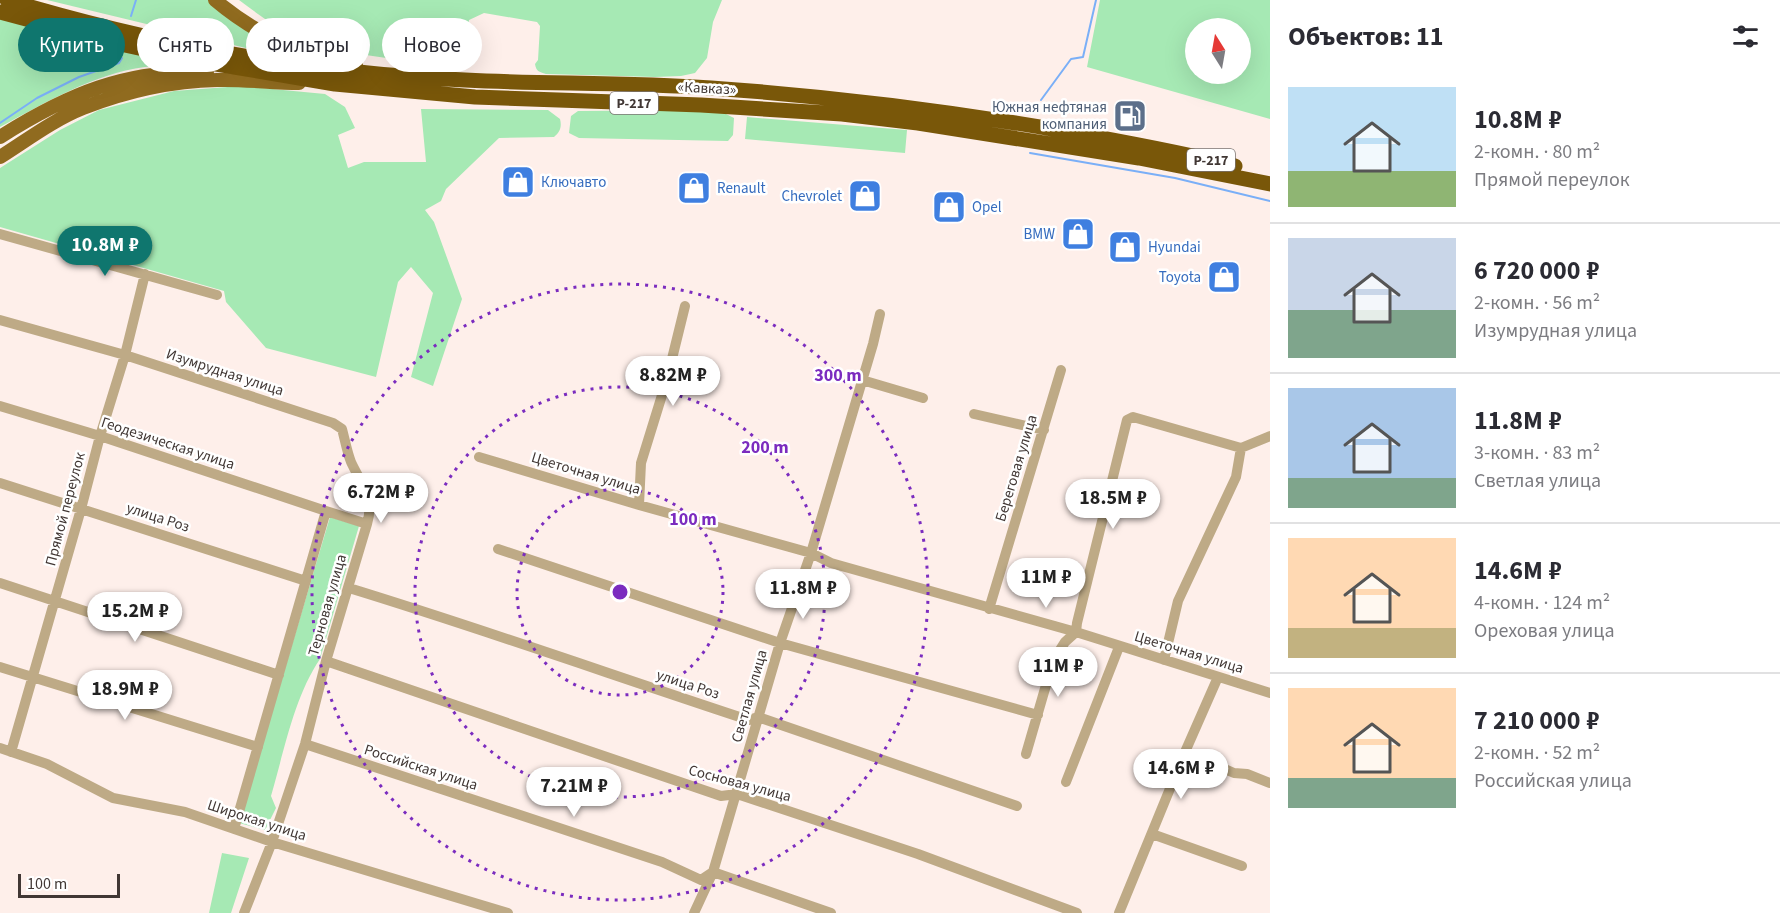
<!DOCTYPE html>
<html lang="ru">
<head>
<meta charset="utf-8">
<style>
  :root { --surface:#fff; --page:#f7f7f7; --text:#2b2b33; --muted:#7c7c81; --line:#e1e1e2; --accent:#0f766e }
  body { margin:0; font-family:"Source Sans 3",sans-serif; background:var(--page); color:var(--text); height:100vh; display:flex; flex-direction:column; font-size:22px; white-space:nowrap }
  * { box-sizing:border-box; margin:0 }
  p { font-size:20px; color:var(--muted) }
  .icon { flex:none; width:33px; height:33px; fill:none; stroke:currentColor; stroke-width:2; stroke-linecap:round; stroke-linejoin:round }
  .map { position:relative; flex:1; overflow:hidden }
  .drawer { display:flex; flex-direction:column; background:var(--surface); width:510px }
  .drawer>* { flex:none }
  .hud { position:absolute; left:18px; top:18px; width:570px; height:54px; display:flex; gap:12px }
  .needle { width:39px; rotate:349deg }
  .fabs { position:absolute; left:1185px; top:18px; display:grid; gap:12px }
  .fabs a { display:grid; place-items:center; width:66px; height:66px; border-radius:50%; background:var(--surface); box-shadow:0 6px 24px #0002; font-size:30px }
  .scale { position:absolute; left:18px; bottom:15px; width:102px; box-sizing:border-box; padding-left:6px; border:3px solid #413734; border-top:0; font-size:16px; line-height:21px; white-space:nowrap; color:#413734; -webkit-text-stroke:4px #fff; paint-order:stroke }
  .price { position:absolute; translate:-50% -51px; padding:0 14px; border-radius:21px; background:#fff; color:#222; font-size:20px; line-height:39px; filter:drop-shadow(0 2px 3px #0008) }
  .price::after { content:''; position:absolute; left:50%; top:36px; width:18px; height:14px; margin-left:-9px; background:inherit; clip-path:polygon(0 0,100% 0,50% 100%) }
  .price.on { background:var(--accent); color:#fff }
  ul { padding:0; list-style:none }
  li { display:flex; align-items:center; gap:18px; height:150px; padding:0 18px }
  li+li { border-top:2px solid var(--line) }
  li span { display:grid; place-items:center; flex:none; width:168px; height:120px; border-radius:0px; color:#555 }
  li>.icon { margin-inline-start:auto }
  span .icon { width:72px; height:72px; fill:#fffc; stroke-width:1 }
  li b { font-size:26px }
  h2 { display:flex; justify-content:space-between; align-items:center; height:72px; padding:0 18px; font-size:26px }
  .pill { padding:0 21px; border-radius:27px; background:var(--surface); box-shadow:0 6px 24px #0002; font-size:21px; line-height:54px }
  .pill.on { background:var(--accent); color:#fff }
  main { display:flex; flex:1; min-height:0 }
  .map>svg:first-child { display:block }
</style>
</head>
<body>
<main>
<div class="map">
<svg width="1270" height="913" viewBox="0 0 1270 913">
  <rect width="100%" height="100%" fill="#feefea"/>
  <path fill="#a6e9b4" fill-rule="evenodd" d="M47,0H209L310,58L250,49Z
    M239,0H722L713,22L707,58L695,73L681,76L655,77L546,74C539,72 536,71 535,64L538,60L540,26L537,22L484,13L469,20L467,55L460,66C401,59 329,57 277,26C264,19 251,9 239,0Z
    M1100,0H1270V119L1087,67ZM1196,28H1240V74H1196Z
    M0,15L191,65C176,66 160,65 145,67C93,74 45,103 0,127Z
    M241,86L325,94L345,107L355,128L338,135L348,168L364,162H426L421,109L548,110L560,119C562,127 560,132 554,137L499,138L446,189L441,201L425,210L434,222L462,299L433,386L411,377L433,293L411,267L398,282L376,377L266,348L226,302L224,291L0,227V168L60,130L99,110L174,91Z
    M711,110L724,113L734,118L733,135L728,141L579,138L569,133L571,116L578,111Z
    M747,117L907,130L905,153L745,139Z
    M330,517L359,526L320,659C294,697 284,752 271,796L276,808L265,830L239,823Z
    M222,853L249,858L231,913H209Z"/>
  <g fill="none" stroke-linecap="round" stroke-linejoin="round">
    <path stroke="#7aaff7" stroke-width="2" d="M131,16L136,0
      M1041,100L1071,59L1083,57L1096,0
      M0,123L37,98L79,77L119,63L122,58
      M1030,153L1175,178L1270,201"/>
    <path stroke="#beaa86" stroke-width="10" d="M0,234L217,295
      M0,320L125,355L333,423L342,429C345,440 347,452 351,462C362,486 375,497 367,524
      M862,380L923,398
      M0,406L100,436L326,511
      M974,414L1044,430
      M479,457L639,505L811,553L831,563L1076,632L1270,693
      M0,483L306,581
      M639,505L641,463L667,379L685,306
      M498,549L780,643L1038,715
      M0,583L279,675
      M349,588C483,629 615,676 749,720L758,717L1017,806
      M989,609L1061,370
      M1164,660L1178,601L1236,477L1241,448
      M326,661L721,796L737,794L918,854L1077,913
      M0,667L258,747
      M305,744L662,862L701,880L713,872L831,913
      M0,748L47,764L113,798L185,812L272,842L508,913
      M11,752L81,509L100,436L125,355L145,274
      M1185,752L1234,773L1247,774L1270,783
      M1026,754L1053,661L1065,642L1076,632L1077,623L1127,420L1133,417L1241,448L1270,436
      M1066,782L1119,647
      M234,829L326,511L367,524L326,661L305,744L272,842L244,913
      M1152,834L1242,866
      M694,913L713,872L780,643L811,553L873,344L880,314
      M1119,913L1185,752L1218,677"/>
    <path stroke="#906b1f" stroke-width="14" d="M215,0C254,33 305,58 356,65
      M0,137C66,95 128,68 207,73
      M0,157C27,140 53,120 83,108C124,92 172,81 217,80C244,79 272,83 299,83"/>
    <path stroke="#795709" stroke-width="15" d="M7,0C144,41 287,69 430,78C523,85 617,81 711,88C827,96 942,110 1058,130C1117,141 1177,151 1235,166
      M0,12L120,44L204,62L335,84L475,97L701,105L842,114L918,123L1139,158L1270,184"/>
  </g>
  <g fill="none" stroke="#7b2cbf" stroke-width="3" stroke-dasharray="3 6">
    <circle cx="620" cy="592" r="103"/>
    <circle cx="620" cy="592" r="205"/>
    <circle cx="620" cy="592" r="308"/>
  </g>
  <defs>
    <symbol id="fuel-square" viewBox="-11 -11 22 22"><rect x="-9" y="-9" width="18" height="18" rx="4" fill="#5c6f8a" stroke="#fff"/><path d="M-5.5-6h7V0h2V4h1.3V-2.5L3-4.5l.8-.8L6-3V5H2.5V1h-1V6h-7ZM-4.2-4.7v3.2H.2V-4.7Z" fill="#fff"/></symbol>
    <symbol id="shop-square" viewBox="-11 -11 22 22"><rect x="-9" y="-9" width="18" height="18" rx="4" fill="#3f7fe0" stroke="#fff"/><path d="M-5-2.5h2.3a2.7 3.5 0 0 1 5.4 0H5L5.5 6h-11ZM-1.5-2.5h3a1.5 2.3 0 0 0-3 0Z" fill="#fff"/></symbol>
  </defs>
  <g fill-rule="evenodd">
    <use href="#fuel-square" x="1111" y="97" width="38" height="38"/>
    <use href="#shop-square" x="499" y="163" width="38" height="38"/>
    <use href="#shop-square" x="675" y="169" width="38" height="38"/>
    <use href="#shop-square" x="846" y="177" width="38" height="38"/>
    <use href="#shop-square" x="930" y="188" width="38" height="38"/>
    <use href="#shop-square" x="1059" y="215" width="38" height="38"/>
    <use href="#shop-square" x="1106" y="228" width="38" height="38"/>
    <use href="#shop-square" x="1205" y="258" width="38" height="38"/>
  </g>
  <g text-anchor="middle" stroke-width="5" stroke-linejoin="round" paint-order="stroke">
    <g fill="#fff" stroke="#7a7371" stroke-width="1.5">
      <rect x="610" y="92" width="48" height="22" rx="4.5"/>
      <rect x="1187" y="149" width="48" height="22" rx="4.5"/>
    </g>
    <g font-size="14" font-weight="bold" fill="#413734">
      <text x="634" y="108">Р-217</text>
      <text x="1211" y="165">Р-217</text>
    </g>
    <g font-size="15" fill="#413734" stroke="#fff">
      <text transform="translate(707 88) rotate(3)" y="5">«Кавказ»</text>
      <text transform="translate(225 372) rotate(18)" y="5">Изумрудная улица</text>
      <text transform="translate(168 443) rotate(18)" y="5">Геодезическая улица</text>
      <text transform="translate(1016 468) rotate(-73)" y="5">Береговая улица</text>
      <text transform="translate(586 473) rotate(17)" y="5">Цветочная улица</text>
      <text transform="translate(65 509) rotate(-75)" y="5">Прямой переулок</text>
      <text transform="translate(158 517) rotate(18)" y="5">улица Роз</text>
      <text transform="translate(327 605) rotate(-74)" y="5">Терновая улица</text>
      <text transform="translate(1189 652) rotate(17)" y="5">Цветочная улица</text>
      <text transform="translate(688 684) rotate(18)" y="5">улица Роз</text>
      <text transform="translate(749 696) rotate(-74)" y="5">Светлая улица</text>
      <text transform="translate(421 767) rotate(18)" y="5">Российская улица</text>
      <text transform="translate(740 783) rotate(15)" y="5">Сосновая улица</text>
      <text transform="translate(257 820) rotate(18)" y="5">Широкая улица</text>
    </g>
    <g font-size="15" fill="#4e5e75" stroke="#fff" text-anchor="end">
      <text x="1107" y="112">Южная нефтяная<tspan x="1107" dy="17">компания</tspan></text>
    </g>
    <g font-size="15" fill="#366cbe" stroke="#fff" text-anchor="start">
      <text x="541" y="187">Ключавто</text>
      <text x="717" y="193">Renault</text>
      <text x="842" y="201" text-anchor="end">Chevrolet</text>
      <text x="972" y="212">Opel</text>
      <text x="1055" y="239" text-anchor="end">BMW</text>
      <text x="1148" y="252">Hyundai</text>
      <text x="1201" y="282" text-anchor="end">Toyota</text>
    </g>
  </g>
  <circle cx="620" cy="592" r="9" fill="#7b2cbf" stroke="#fff" stroke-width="3"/>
  <g font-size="18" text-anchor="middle" font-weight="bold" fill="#7b2cbf" stroke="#fff" stroke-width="5" stroke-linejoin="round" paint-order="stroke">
    <text x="838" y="381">300 m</text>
    <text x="765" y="453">200 m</text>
    <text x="693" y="525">100 m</text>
  </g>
</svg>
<div class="fabs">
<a><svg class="needle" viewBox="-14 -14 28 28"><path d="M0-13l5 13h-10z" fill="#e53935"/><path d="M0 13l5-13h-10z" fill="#7c7c81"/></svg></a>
</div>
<div class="scale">100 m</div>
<b class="price on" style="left:105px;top:277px">10.8M ₽</b>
<b class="price" style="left:673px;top:407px">8.82M ₽</b>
<b class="price" style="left:381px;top:524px">6.72M ₽</b>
<b class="price" style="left:1113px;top:530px">18.5M ₽</b>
<b class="price" style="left:1046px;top:609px">11M ₽</b>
<b class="price" style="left:803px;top:620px">11.8M ₽</b>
<b class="price" style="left:135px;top:643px">15.2M ₽</b>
<b class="price" style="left:1058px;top:698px">11M ₽</b>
<b class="price" style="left:125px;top:721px">18.9M ₽</b>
<b class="price" style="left:1181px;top:800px">14.6M ₽</b>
<b class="price" style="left:574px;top:818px">7.21M ₽</b>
<div class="hud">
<a class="pill on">Купить</a>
<a class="pill">Снять</a>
<a class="pill">Фильтры</a>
<a class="pill">Новое</a>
</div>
</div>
<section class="drawer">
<h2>Объектов: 11<svg class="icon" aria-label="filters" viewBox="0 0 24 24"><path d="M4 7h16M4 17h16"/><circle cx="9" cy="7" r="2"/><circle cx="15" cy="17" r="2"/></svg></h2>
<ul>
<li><span style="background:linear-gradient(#bfe0f5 70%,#8fb573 0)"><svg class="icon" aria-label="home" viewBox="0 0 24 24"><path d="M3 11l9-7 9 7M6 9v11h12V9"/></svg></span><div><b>10.8M ₽</b><p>2-комн. · 80 m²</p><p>Прямой переулок</p></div></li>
<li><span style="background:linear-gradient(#c9d6e8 60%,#7fa58c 0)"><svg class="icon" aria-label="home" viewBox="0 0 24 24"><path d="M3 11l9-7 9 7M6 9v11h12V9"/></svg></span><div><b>6 720 000 ₽</b><p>2-комн. · 56 m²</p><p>Изумрудная улица</p></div></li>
<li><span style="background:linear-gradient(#a9c7e8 75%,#7fa58c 0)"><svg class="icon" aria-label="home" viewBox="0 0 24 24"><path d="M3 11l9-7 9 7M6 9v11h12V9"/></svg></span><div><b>11.8M ₽</b><p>3-комн. · 83 m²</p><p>Светлая улица</p></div></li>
<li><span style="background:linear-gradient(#ffd9b3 75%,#c2b280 0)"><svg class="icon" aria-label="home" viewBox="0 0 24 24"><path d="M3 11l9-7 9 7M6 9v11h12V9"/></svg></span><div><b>14.6M ₽</b><p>4-комн. · 124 m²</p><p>Ореховая улица</p></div></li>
<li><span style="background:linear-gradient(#ffd9b3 75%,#7fa58c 0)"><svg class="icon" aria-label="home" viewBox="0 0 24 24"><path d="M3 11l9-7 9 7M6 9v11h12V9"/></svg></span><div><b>7 210 000 ₽</b><p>2-комн. · 52 m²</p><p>Российская улица</p></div></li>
</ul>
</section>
</main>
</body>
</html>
